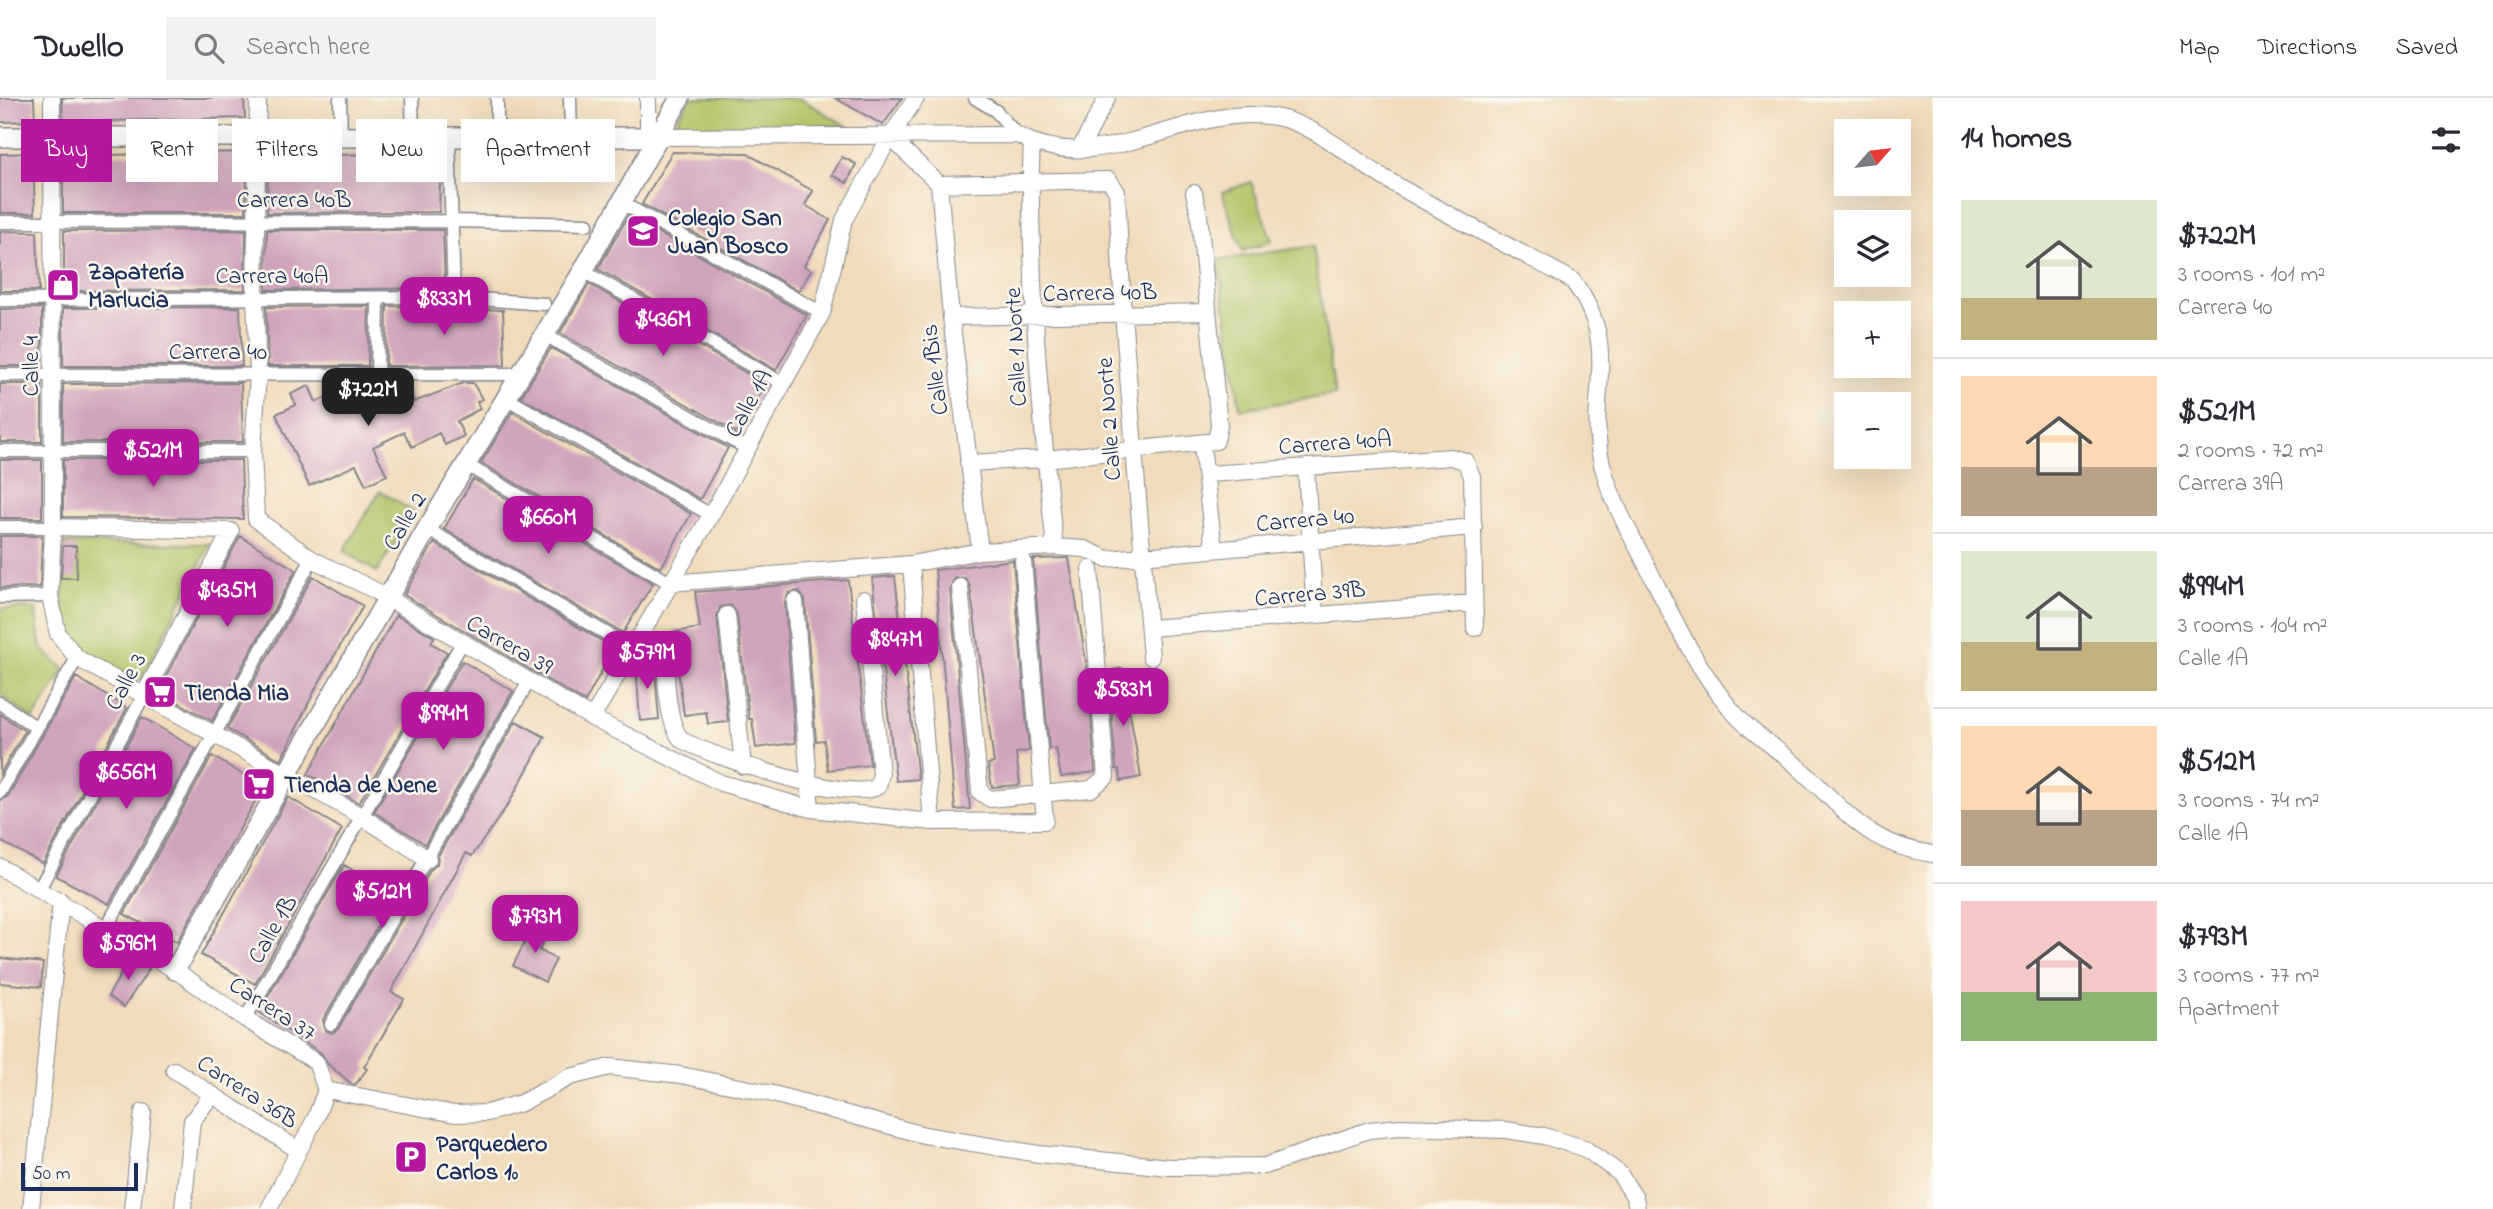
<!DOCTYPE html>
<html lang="en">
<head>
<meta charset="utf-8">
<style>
  :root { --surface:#fff; --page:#f2f2f3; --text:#2b2b33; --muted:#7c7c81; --line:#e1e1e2; --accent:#b5179e }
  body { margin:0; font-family:"Indie Flower",sans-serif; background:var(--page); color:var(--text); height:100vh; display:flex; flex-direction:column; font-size:26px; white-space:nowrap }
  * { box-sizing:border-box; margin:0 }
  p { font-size:23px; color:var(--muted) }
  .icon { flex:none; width:38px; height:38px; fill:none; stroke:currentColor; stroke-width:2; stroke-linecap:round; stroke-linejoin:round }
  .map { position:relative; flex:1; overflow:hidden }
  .drawer { display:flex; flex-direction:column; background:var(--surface); width:560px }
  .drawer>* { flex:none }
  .guide { position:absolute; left:21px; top:21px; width:665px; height:63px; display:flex; gap:14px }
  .needle { width:46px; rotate:62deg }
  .fabs { position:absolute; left:1834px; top:21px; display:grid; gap:14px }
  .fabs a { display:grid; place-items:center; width:77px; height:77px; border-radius:0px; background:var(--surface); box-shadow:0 7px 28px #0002; font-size:35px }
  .scale { position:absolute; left:21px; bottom:18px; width:117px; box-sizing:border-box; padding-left:7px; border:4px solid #1b2f5e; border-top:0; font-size:19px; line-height:24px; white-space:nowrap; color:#1b2f5e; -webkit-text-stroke:5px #fbf7ec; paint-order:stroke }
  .price { position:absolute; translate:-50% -60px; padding:0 16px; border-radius:14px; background:var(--accent); color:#fff; font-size:23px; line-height:46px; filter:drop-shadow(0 2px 4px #0008) }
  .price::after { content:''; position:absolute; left:50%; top:42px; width:21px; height:16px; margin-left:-10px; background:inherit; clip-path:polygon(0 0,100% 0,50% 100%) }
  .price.on { background:#222; color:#fff }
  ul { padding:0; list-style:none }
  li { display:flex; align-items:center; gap:21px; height:175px; padding:0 28px }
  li+li { border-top:2px solid var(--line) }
  li span { display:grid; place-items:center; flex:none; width:196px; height:140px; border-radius:0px; color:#555 }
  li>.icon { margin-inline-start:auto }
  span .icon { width:84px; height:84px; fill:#fffc; stroke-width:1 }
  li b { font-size:30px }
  h2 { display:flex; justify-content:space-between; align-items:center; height:84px; padding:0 28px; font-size:30px }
  .tag { padding:0 24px; border-radius:0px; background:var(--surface); box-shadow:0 7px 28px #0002; font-size:24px; line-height:63px }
  .tag.on { background:var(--accent); color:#fff }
  header { display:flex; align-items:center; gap:42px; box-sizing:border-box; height:98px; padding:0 35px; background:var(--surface); border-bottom:2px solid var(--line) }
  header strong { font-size:33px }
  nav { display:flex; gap:38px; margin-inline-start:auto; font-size:24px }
  .search { width:490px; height:63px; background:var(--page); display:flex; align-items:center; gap:18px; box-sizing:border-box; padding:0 24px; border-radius:0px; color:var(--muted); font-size:26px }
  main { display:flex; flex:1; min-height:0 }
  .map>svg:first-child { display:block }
</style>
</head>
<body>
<header>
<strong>Dwello</strong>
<div class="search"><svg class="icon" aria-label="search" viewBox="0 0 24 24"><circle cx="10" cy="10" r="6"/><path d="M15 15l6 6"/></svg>Search here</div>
<nav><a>Map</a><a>Directions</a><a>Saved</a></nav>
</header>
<main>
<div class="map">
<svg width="1933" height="1111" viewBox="0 0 1933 1111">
  <rect width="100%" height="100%" fill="#fbf7ec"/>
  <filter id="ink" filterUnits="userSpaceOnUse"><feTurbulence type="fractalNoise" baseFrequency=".0143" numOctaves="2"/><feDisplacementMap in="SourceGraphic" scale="14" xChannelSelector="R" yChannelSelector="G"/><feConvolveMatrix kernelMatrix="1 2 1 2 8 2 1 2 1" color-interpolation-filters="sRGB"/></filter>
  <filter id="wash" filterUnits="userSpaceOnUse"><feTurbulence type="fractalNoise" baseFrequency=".00686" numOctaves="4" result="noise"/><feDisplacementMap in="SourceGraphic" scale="28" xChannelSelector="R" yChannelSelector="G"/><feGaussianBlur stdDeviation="1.57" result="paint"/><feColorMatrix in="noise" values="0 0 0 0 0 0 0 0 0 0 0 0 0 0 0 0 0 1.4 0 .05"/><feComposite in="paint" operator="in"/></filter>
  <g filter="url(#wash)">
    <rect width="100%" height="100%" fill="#f0dbba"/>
    <path fill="#b2c366" stroke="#667962" stroke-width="2" d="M690,0H799L847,28L672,30Z
      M1251,84L1272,143L1242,153L1222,94Z
      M1313,148L1335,297L1240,311L1218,162Z
      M380,393L414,414L377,474L344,453Z
      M64,445L210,446L141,582L90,557L62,533Z
      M35,510L41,550L65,572L33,622L0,596V511Z"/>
    <g id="blocks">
      <path fill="#d1a4be" d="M0,0H34L35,23L0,24Z
        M62,0H244L245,20L63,24Z
        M835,0H902L883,27Z
        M243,54V59H247L246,115H63V58Z
        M441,54L439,114L267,115L268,59Z
        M672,54L746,55L813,93L805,107L830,122L804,168L811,172L799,193L642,106Z
        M33,55L35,115H0V56Z
        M842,59L856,66L847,85L832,77Z
        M628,118L807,217L776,272L598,171Z
        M246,132L245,192L64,193V133Z
        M267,132H443L445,190L266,192Z
        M0,133L37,134L39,193H0Z
        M589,186L766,286L738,335L560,235Z
        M369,208L368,268H268L266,209Z
        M387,208L503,212L505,267L386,268Z
        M240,209L242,268H63V210Z
        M42,210V268H0V211Z
        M551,250L728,350L700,401L521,299Z
        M241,285L243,344H63V286Z
        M463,285H473L482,301L477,304L480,311L457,323L464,338L445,347L439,335L412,349L404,334L373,349L387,377L366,387L356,367L309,388L276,316L296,307L291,296L309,288L316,304L346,290L352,304L376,292L383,307L409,294L414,304Z
        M0,286H42V344H0Z
        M512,314L691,416L661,470L481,365Z
        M0,362H42V420H0Z
        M63,362H241L243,421L63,419Z
        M473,381L653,485L623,535L444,431Z
        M0,438H42L40,489L0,490Z
        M240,438L296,472L212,623L158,593Z
        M434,445L614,550L585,604L404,497Z
        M63,448H76L77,480H61Z
        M1069,460L1088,576L1095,674L1061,679L1056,650L1049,651L1033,461Z
        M1013,462L1029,653L1016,655L1020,687L992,689L988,666L994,665L970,488L965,480H955L950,490L970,711L955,712L935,472Z
        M313,478L363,508L316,590L281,662L227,631Z
        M895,478L918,681L896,683L872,480Z
        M848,482L870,667L828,672L824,642L816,643L805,502L799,493L789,495L785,504L795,645L756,650L752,621H749L737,516L731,507L720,509L717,518L728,624L708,626L706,614L684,617L673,534L700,530L695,494Z
        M396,517L434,539L431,545L447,554L359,705L308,676Z
        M654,562L659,621L640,623L636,566L637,563Z
        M462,563L513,593L425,746L374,714Z
        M1122,570L1141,679L1121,683L1119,671H1116L1108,573Z
        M76,579L127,610L43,766L0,743V703L8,698Z
        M0,616L25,633L0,676Z
        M142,619L196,651L109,806L56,778Z
        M516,623L545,639L509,705L472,758L466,755L391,894L404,901L364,969L367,971L355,987L352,986L328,966L321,955L259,914L344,767L395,798L323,922L326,933L332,935L338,931L431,771L437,766L438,758Z
        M212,658L263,689L177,844L124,816Z
        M288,699L342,731L255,886L201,857Z
        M534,825L549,833L539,852L556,861L545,884L513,868Z
        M131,859L149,871L124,909L108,898Z
        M0,860L43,865L41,889L0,885Z"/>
    </g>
  </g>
  <g filter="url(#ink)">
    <use href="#blocks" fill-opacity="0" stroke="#86858c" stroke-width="2"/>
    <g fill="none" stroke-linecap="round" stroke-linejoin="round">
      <defs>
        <path id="pedestrian" d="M340,0L341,39
          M412,0L413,38
          M497,0V38
          M570,0L571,38
          M975,0L996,13L1017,37
          M449,38L454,199
          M622,105L822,215
          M0,124L452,123L587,126
          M583,173L784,286
          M0,202L454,199L544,206
          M545,237L748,351
          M377,276L378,200
          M0,277L519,276
          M506,300L711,417
          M0,353H253
          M465,366L670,485
          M0,429H53
          M427,431L633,551
          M0,499L50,498
          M0,605L37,630
          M0,694L77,560
          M39,791L144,597
          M106,830L312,461
          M245,921L462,545
          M331,926L529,583"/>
        <path id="minor" d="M52,0L53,429L50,498L58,536L77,560L361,718L428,761
          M258,0L255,200L258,276L253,353L256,421L312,461L376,493L592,620L721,685L811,711L932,724L1045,723L1023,463
          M648,0V38
          M659,39L1017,37C1105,83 1188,3 1275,19C1315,26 1351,60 1386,81C1446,117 1510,148 1572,182C1624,250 1585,296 1602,366C1611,402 1630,435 1647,468C1671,516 1695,568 1730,610C1749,634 1776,649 1798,669C1846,712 1864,746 1933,756
          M890,39L939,86
          M1032,45C1029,91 1032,137 1033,183C1037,272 1045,361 1055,449
          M1080,51L1107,0
          M939,86L1109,82L1117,94L1123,216L1151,559
          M939,86L951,219L980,453
          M951,219L1208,214
          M1202,347L1214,452
          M968,365L1045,361L1216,343L1219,327L1199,116L1194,95
          M1306,369L1315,517
          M1208,376L1451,359L1465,363L1472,378L1475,530
          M53,429L231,433L144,597
          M911,466L932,724
          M670,485L911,466L980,453L1055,449L1085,451L1107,461L1474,429
          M960,489L980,694L990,701L1091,691L1106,679L1090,471
          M795,503L811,711
          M727,517L743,668
          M1149,530L1474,505
          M664,549C666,573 666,626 682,642C710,658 855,707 878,688L881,676L864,501
          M592,620L711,417L822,215L844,122L890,39L916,0
          M0,769L175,872L245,921L316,964L326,992
          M174,972L298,1052
          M326,992L455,1016L487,1015L521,1005L570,979L610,969L681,977L773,996L924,1037L1039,1056L1169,1069L1265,1068L1369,1032L1400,1029L1506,1032L1544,1038L1584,1050L1619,1075L1635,1100L1637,1111
          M31,1111L61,803
          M132,1111L143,1014
          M183,1111L192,1023L211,998
          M269,1111L316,1019L326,992"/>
        <path id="tertiary" d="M0,39H659
          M175,872L427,431L583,173L680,0"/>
      </defs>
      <use href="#pedestrian" stroke="#86858c" stroke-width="15"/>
      <use href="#minor" stroke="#86858c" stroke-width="18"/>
      <use href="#tertiary" stroke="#86858c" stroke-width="22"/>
      <use href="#pedestrian" stroke="#fff" stroke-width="12"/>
      <use href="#minor" stroke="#fff" stroke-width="16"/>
      <use href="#tertiary" stroke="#fff" stroke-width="19"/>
    </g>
  </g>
  <defs>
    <symbol id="school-square" viewBox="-11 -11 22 22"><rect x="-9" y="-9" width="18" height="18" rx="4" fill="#b5179e" stroke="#fbf7ec"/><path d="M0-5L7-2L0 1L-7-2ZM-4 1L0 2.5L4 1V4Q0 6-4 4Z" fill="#fff"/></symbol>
    <symbol id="shop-square" viewBox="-11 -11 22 22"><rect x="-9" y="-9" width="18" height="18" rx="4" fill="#b5179e" stroke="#fbf7ec"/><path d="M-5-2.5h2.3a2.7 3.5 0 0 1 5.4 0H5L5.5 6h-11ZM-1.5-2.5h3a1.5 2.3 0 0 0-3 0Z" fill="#fff"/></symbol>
    <symbol id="supermarket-square" viewBox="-11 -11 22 22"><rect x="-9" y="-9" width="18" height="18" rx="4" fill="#b5179e" stroke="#fbf7ec"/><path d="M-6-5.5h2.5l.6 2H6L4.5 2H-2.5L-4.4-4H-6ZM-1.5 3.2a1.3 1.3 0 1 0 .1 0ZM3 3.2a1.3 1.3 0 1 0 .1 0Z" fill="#fff"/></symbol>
    <symbol id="parking-square" viewBox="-11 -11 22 22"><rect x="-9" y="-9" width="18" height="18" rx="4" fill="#b5179e" stroke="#fbf7ec"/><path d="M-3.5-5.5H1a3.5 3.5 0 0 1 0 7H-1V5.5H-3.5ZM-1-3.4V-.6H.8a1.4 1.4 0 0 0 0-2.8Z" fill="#fff"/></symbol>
  </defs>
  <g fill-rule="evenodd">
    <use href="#school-square" x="624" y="114" width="38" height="38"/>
    <use href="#shop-square" x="44" y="168" width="38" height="38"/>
    <use href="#supermarket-square" x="141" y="575" width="38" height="38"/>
    <use href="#supermarket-square" x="240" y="667" width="38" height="38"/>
    <use href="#parking-square" x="392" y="1040" width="38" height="38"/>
  </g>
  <g text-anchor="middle" stroke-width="5" stroke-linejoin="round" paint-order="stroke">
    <g font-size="24" fill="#1b2f5e" stroke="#fbf7ec">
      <text x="294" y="109">Carrera 40B</text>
      <text x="272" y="185">Carrera 40A</text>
      <text transform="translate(1100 194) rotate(-1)" y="8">Carrera 40B</text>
      <text transform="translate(1015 249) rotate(-93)" y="8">Calle 1 Norte</text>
      <text x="218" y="261">Carrera 40</text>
      <text transform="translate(30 268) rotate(-90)" y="8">Calle 4</text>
      <text transform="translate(934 272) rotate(-97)" y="8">Calle 1Bis</text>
      <text transform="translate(748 305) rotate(-61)" y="8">Calle 1A</text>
      <text transform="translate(1108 321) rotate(-94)" y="8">Calle 2 Norte</text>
      <text transform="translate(1335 344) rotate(-4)" y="8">Carrera 40A</text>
      <text transform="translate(1305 421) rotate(-5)" y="8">Carrera 40</text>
      <text transform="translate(404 423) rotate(-60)" y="8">Calle 2</text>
      <text transform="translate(1310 495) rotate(-5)" y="8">Carrera 39B</text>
      <text transform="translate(510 546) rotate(30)" y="8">Carrera 39</text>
      <text transform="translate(125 583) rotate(-62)" y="8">Calle 3</text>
      <text transform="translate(272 831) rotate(-60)" y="8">Calle 1B</text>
      <text transform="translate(273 910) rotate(33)" y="8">Carrera 37</text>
      <text transform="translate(248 993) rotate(33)" y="8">Carrera 36B</text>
    </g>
    <g font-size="24" font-weight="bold" fill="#1b2f5e" stroke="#fbf7ec" text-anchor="start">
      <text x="668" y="127">Colegio San<tspan x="668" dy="28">Juan Bosco</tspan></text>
      <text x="88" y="181">Zapatería<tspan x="88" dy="28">Marlucia</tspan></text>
      <text x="184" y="602">Tienda Mia</text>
      <text x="284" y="694">Tienda de Nene</text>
      <text x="436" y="1053">Parquedero<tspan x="436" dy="28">Carlos 1º</tspan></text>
    </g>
  </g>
</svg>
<div class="fabs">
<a><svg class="needle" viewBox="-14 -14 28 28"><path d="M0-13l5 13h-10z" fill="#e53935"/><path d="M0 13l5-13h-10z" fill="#7c7c81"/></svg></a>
<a><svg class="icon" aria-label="layers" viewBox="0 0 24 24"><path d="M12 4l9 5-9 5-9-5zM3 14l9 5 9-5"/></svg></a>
<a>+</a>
<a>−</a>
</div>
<div class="scale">50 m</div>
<b class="price" style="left:444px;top:239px">$833M</b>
<b class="price" style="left:663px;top:260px">$436M</b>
<b class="price on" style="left:368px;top:330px">$722M</b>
<b class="price" style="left:153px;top:391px">$521M</b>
<b class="price" style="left:548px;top:458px">$660M</b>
<b class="price" style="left:227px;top:531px">$435M</b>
<b class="price" style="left:895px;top:580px">$847M</b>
<b class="price" style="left:647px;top:593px">$579M</b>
<b class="price" style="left:1123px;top:630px">$583M</b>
<b class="price" style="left:443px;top:654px">$994M</b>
<b class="price" style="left:126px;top:713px">$656M</b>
<b class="price" style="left:382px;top:832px">$512M</b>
<b class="price" style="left:535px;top:857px">$793M</b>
<b class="price" style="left:128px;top:884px">$596M</b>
<div class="guide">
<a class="tag on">Buy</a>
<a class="tag">Rent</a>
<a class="tag">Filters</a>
<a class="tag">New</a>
<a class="tag">Apartment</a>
</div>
</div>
<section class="drawer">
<h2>14 homes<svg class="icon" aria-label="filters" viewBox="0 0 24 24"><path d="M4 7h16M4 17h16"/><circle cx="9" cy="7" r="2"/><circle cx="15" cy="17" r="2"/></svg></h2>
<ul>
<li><span style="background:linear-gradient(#dfe7d0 70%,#c2b280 0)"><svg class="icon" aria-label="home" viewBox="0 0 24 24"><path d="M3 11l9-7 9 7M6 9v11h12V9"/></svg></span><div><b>$722M</b><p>3 rooms · 101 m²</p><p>Carrera 40</p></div></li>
<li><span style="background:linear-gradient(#ffd9b3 65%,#b9a48a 0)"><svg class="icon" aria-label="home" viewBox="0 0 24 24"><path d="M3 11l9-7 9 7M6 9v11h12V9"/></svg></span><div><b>$521M</b><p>2 rooms · 72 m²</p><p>Carrera 39A</p></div></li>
<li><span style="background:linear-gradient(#dfe7d0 65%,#c2b280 0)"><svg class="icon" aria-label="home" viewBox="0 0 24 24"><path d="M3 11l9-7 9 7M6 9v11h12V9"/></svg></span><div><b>$994M</b><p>3 rooms · 104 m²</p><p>Calle 1A</p></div></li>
<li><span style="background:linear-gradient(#ffd9b3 60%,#b9a48a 0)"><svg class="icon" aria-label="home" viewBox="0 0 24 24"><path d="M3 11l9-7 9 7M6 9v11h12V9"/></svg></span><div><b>$512M</b><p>3 rooms · 74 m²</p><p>Calle 1A</p></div></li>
<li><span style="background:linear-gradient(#f6c9c9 65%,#8fb573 0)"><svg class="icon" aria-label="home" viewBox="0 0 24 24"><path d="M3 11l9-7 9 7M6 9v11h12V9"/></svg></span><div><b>$793M</b><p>3 rooms · 77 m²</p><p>Apartment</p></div></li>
</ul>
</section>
</main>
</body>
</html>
